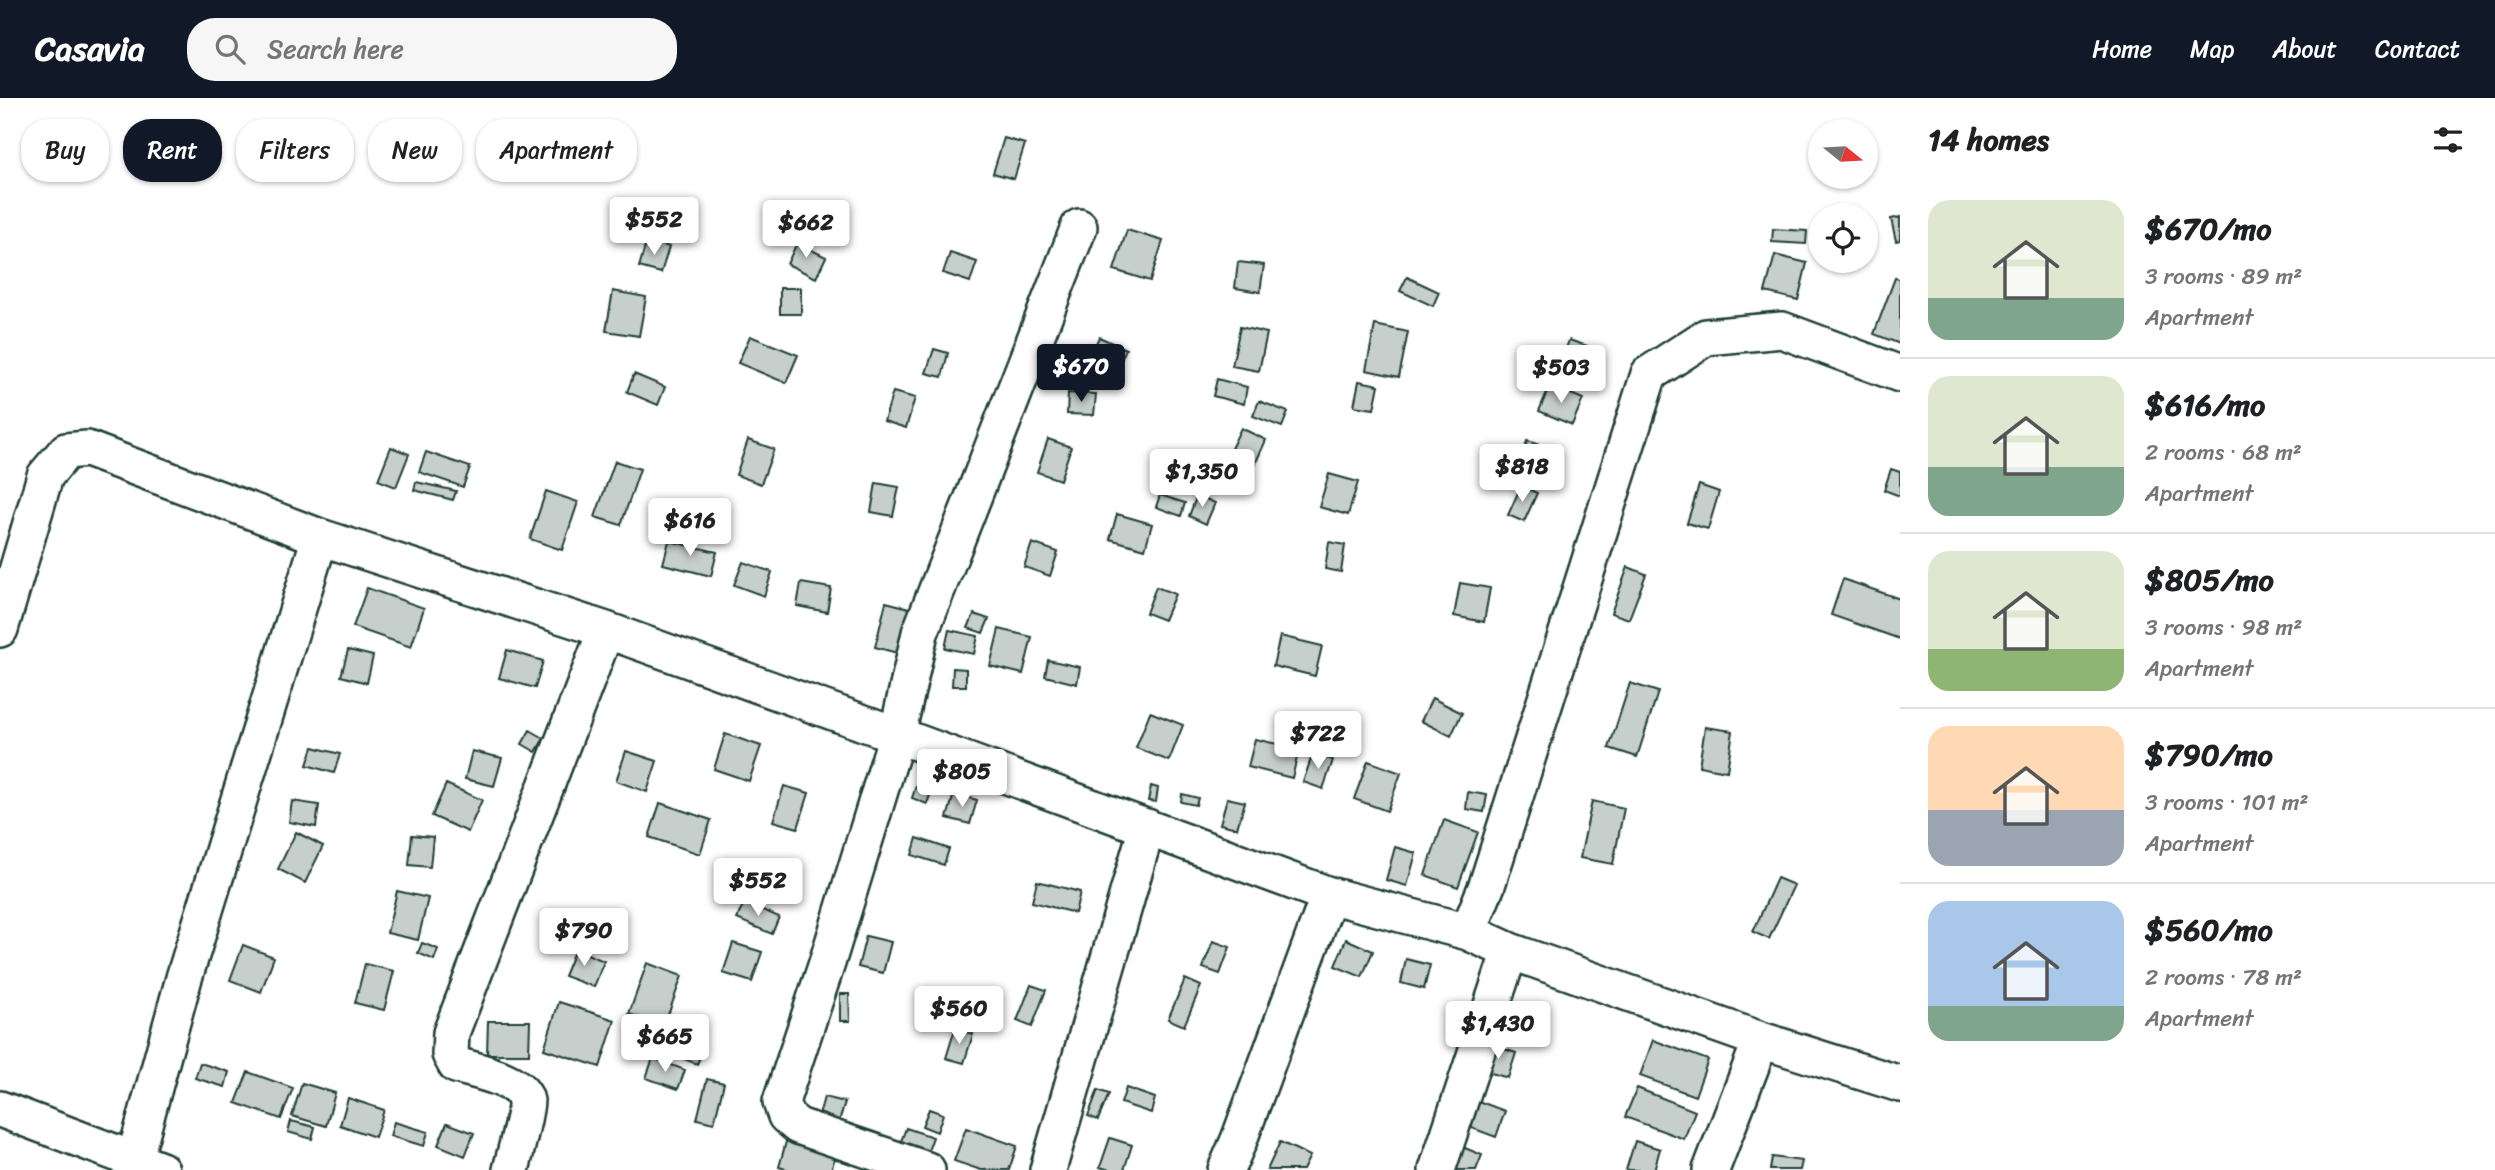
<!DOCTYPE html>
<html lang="en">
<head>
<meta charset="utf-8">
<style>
  :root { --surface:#fff; --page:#f6f6f6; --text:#202124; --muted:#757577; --line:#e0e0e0; --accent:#111827 }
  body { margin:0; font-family:Sriracha,sans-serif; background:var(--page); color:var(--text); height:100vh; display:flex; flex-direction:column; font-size:26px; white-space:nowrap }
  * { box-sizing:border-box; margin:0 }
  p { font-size:23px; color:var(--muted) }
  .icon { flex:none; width:38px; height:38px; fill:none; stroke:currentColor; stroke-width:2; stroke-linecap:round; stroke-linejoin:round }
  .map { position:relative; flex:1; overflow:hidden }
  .panel { display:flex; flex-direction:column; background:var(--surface); width:595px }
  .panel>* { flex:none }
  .guide { position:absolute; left:21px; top:21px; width:665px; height:63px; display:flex; gap:14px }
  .needle { width:46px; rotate:108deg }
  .tools { position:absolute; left:1808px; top:21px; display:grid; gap:14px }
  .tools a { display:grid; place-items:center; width:70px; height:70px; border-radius:50%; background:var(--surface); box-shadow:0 2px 5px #0004; font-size:35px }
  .price { position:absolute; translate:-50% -60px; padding:0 16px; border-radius:7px; background:#fff; color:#222; font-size:23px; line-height:46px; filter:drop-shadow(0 2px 4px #0008) }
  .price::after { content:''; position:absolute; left:50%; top:42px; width:21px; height:16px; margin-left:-10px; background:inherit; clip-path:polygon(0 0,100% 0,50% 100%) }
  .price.on { background:var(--accent); color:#fff }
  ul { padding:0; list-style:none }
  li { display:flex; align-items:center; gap:21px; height:175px; padding:0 28px }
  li+li { border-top:2px solid var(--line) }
  li span { display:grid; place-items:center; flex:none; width:196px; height:140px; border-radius:21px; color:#555 }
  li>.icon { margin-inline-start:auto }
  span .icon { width:84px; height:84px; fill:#fffc; stroke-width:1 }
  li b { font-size:30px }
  h2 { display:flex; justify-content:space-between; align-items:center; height:84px; padding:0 28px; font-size:30px }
  .pill { padding:0 24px; border-radius:28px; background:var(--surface); box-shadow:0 2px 5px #0004; font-size:24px; line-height:63px }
  .pill.on { background:var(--accent); color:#fff }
  header { display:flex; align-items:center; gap:42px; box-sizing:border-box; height:98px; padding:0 35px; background:var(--accent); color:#fff }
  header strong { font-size:33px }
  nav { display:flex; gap:38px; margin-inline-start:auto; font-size:24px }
  .search { width:490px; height:63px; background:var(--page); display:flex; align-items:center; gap:18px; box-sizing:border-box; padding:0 24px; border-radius:28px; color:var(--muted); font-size:26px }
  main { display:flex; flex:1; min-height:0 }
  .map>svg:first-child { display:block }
</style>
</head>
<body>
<header>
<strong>Casavia</strong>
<div class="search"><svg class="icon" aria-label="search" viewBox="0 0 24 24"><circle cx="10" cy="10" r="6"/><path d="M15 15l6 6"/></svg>Search here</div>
<nav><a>Home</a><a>Map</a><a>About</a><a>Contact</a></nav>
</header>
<main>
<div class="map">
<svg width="1900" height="1072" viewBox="0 0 1900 1072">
  <rect width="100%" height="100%" fill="#fff"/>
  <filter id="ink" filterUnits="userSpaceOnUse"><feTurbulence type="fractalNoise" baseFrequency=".0143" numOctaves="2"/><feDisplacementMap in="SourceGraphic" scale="14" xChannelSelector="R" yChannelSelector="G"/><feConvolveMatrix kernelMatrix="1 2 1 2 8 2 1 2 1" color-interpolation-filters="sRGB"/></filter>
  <g filter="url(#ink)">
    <path fill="#c7cfcc" stroke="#1f3d34" stroke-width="2" d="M1004,40L1025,46L1014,81L993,75Z
      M1900,119V142L1896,143L1891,121Z
      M1773,131L1807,133L1806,146L1772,144Z
      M1127,132L1163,143L1150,183L1114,172Z
      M647,142L669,149L661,175L639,169Z
      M797,145L826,159L816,180L787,166Z
      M950,155L977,164L970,184L943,175Z
      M1775,157L1807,165L1798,202L1765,194Z
      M1238,164L1264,167L1260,194L1235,190Z
      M1407,179L1439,194L1433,208L1400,193Z
      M1895,180L1900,181V246L1874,236Z
      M780,190H801V216H780Z
      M613,193L646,199L639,238L606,233Z
      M1375,227L1408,234L1399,279L1366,272Z
      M1240,229L1267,235L1259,273L1232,268Z
      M750,238L798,257L786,285L738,265Z
      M1099,239L1126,251L1115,275L1088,262Z
      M1569,242L1587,248L1580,268L1562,262Z
      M934,251L948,255L942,279L926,275Z
      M634,276L665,289L658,307L627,294Z
      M1217,281L1247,289L1244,306L1213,298Z
      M1359,283L1379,287L1374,311L1354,308Z
      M1550,287L1583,301L1572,327L1539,313Z
      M893,294L915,300L906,330L884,323Z
      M1068,295L1096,296L1094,317L1067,316Z
      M1259,303L1288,314L1282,329L1253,318Z
      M1241,330L1266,342L1248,382L1222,369Z
      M1048,341L1071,349L1060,382L1037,374Z
      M748,342L774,351L761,386L736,377Z
      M1527,343L1552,351L1545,371L1521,363Z
      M391,349L409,356L396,389L378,382Z
      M426,354L470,369L463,389L419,374Z
      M615,363L640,371L621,427L595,419Z
      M1891,371L1900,374V398L1884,392Z
      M1329,376L1358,384L1348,417L1319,409Z
      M416,384L456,393L453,402L414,392Z
      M876,385L899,389L893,418L871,414Z
      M1699,387L1719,394L1708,431L1687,425Z
      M1521,388L1537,395L1524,424L1508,417Z
      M546,393L578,404L562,452L530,441Z
      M1160,397L1185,405L1181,418L1156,409Z
      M1197,397L1215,405L1206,426L1189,418Z
      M1117,416L1152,426L1145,451L1110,441Z
      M669,443L717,454L711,478L663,466Z
      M1329,444L1345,447L1341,474L1325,471Z
      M1032,445L1058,454L1050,478L1024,469Z
      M743,464L772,474L764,498L734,487Z
      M1628,469L1646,476L1629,521L1611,515Z
      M1843,481L1900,501V541L1831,517Z
      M801,485L831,490L827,514L797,508Z
      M1460,485L1490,490L1484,524L1454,518Z
      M1156,489L1175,496L1164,522L1146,515Z
      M367,490L424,510L411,549L353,529Z
      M886,504L913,511L901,556L875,549Z
      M974,516L989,521L983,535L968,530Z
      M999,531L1032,539L1023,576L990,568Z
      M949,532L978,538L974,556L945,550Z
      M1280,538L1322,548L1315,578L1273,568Z
      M348,552L373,558L367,585L341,578Z
      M507,552L543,563L535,590L499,580Z
      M1048,562L1080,569L1077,586L1045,578Z
      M953,570L966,571V588H952Z
      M1630,585L1658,594L1637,659L1609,650Z
      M1432,600L1462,615L1451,638L1421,623Z
      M1150,614L1183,627L1169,663L1136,650Z
      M1705,629L1733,633L1727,673L1699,668Z
      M530,632L544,640L536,654L522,646Z
      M725,636L761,648L749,683L714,671Z
      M1255,641L1299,651L1292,680L1248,669Z
      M313,649L340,656L334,675L307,667Z
      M472,653L502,660L494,688L465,681Z
      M626,653L657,663L647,694L616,683Z
      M1313,655L1333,662L1323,691L1303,684Z
      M1368,663L1401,675L1387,713L1354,701Z
      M446,686L482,702L468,734L432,718Z
      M784,688L809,695L798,730L773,723Z
      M916,688L931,694L927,706L912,700Z
      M1151,688L1158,690L1156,704L1148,703Z
      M1468,694L1487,697L1484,714L1466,711Z
      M954,696L977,702L970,726L947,720Z
      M1182,696L1198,700L1196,707L1181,704Z
      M1227,700L1245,704L1237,730L1220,726Z
      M292,703L319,707L316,729L289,724Z
      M1592,703L1624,710L1613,766L1580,760Z
      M660,705L711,722L700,756L649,739Z
      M1444,722L1478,734L1458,789L1425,777Z
      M296,734L323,748L305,785L278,771Z
      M412,737L433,739L430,769L409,767Z
      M917,740L949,751L944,767L912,757Z
      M1395,749L1416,755L1407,788L1386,782Z
      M1777,780L1794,787L1769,841L1753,834Z
      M1037,783L1080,794L1075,815L1032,804Z
      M397,793L428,800L418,842L387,835Z
      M744,804L779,819L772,836L737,821Z
      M866,838L891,844L883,875L858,869Z
      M1346,841L1373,853L1362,879L1335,868Z
      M1213,843L1230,849L1220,876L1203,870Z
      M422,845L438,851L434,862L418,855Z
      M733,845L762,854L752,884L723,875Z
      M243,847L274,859L261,894L230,882Z
      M575,851L604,863L594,889L564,878Z
      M1406,861L1430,867L1424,891L1401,885Z
      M647,865L682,878L664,928L629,916Z
      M365,866L394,873L384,912L355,905Z
      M1185,881L1201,888L1184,928L1168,921Z
      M1031,887L1046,892L1032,929L1017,923Z
      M840,896H849L850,923H840Z
      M559,904L615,922L600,969L544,951Z
      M488,923H530L529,956H487Z
      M955,931L973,936L964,965L946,960Z
      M1653,942L1708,962L1695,998L1640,978Z
      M684,945L703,952L697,966L679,959Z
      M1489,946L1516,955L1508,980L1481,972Z
      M653,960L685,972L678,991L646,980Z
      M200,965L229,974L225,989L195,980Z
      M248,974L293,990L281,1021L236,1005Z
      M707,981L724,985L714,1025L697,1021Z
      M302,985L335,995L326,1028L292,1018Z
      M1126,990L1155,1000L1151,1015L1121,1005Z
      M1637,990L1695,1013L1684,1041L1625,1019Z
      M1098,992L1109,996L1098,1022L1088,1018Z
      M824,999L845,1004L837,1030L817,1025Z
      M348,1000L384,1012L375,1039L340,1027Z
      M1470,1000L1505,1013L1496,1039L1461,1026Z
      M929,1011L943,1016L937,1034L922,1028Z
      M291,1023L315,1029L312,1041L288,1034Z
      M394,1024L428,1034L424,1048L390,1038Z
      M447,1025L474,1035L465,1058L438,1047Z
      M906,1030L933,1039L924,1064L897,1054Z
      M966,1030L1017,1048L1009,1072H981L954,1063Z
      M789,1033L839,1048L831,1072H789L779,1069Z
      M1110,1040L1132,1047L1124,1072H1110L1100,1069Z
      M1635,1043L1660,1051L1654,1072H1626Z
      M1280,1044L1310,1058L1303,1072H1267Z
      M1460,1048L1482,1057L1476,1072H1451Z
      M1772,1059L1802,1063L1800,1072H1770Z"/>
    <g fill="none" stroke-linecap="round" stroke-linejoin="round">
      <defs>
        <path id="street" d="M0,531L45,378L66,353L87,351L320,439L606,532L897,637L1329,797L1468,834L1510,853L1761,942L1900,986
          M1468,834L1487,787L1649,276L1706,239L1782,232L1900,276
          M0,1011L161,1072
          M134,1063L184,880L320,439
          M511,1072C514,1060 527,1011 526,1003C522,981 475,973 456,967L450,956L451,935L606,532
          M927,1072L798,1028L786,1018L781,1004L827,865L897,637L920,535L1079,129
          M1048,1072L1147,729
          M1226,1072L1239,1042L1329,797
          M1437,1072L1510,853
          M1711,1072L1761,942"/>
      </defs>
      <use href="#street" stroke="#1f3d34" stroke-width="40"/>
      <use href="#street" stroke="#fff" stroke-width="35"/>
    </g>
  </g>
</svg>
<div class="tools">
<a><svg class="needle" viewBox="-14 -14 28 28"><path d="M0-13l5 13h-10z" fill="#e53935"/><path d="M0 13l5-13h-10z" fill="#757577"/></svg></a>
<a><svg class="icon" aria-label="locate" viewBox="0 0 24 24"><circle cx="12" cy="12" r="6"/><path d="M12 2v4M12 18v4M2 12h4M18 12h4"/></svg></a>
</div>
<b class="price" style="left:654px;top:159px">$552</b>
<b class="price" style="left:806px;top:162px">$662</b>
<b class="price on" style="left:1081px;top:306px">$670</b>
<b class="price" style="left:1561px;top:307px">$503</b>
<b class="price" style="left:1522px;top:406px">$818</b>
<b class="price" style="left:1202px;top:411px">$1,350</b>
<b class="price" style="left:690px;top:460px">$616</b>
<b class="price" style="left:1318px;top:673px">$722</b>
<b class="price" style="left:962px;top:711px">$805</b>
<b class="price" style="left:758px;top:820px">$552</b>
<b class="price" style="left:584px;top:870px">$790</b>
<b class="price" style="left:959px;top:948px">$560</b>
<b class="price" style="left:1498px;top:963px">$1,430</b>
<b class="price" style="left:665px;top:976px">$665</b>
<div class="guide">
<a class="pill">Buy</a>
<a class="pill on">Rent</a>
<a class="pill">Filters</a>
<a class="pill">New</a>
<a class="pill">Apartment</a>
</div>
</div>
<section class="panel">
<h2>14 homes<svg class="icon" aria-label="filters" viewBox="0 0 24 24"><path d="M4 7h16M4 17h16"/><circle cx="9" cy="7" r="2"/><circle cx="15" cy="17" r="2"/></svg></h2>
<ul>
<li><span style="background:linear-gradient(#dfe7d0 70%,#7fa58c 0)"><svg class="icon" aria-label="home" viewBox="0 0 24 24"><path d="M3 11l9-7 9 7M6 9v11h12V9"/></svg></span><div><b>$670/mo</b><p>3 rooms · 89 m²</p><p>Apartment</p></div></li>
<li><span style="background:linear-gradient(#dfe7d0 65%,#7fa58c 0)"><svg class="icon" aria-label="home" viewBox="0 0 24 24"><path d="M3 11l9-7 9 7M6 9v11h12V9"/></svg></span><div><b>$616/mo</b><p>2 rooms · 68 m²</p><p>Apartment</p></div></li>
<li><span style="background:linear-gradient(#dfe7d0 70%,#8fb573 0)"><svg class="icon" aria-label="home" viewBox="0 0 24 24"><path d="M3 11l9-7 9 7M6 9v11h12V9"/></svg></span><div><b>$805/mo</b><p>3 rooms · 98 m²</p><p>Apartment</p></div></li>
<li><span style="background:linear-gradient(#ffd9b3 60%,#9aa5b1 0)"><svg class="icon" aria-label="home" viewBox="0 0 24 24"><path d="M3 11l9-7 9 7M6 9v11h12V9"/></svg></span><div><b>$790/mo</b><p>3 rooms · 101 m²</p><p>Apartment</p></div></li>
<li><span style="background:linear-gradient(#a9c7e8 75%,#7fa58c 0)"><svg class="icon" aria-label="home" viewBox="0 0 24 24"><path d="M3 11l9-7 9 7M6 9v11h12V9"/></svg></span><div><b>$560/mo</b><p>2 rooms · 78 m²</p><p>Apartment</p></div></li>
</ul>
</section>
</main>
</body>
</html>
